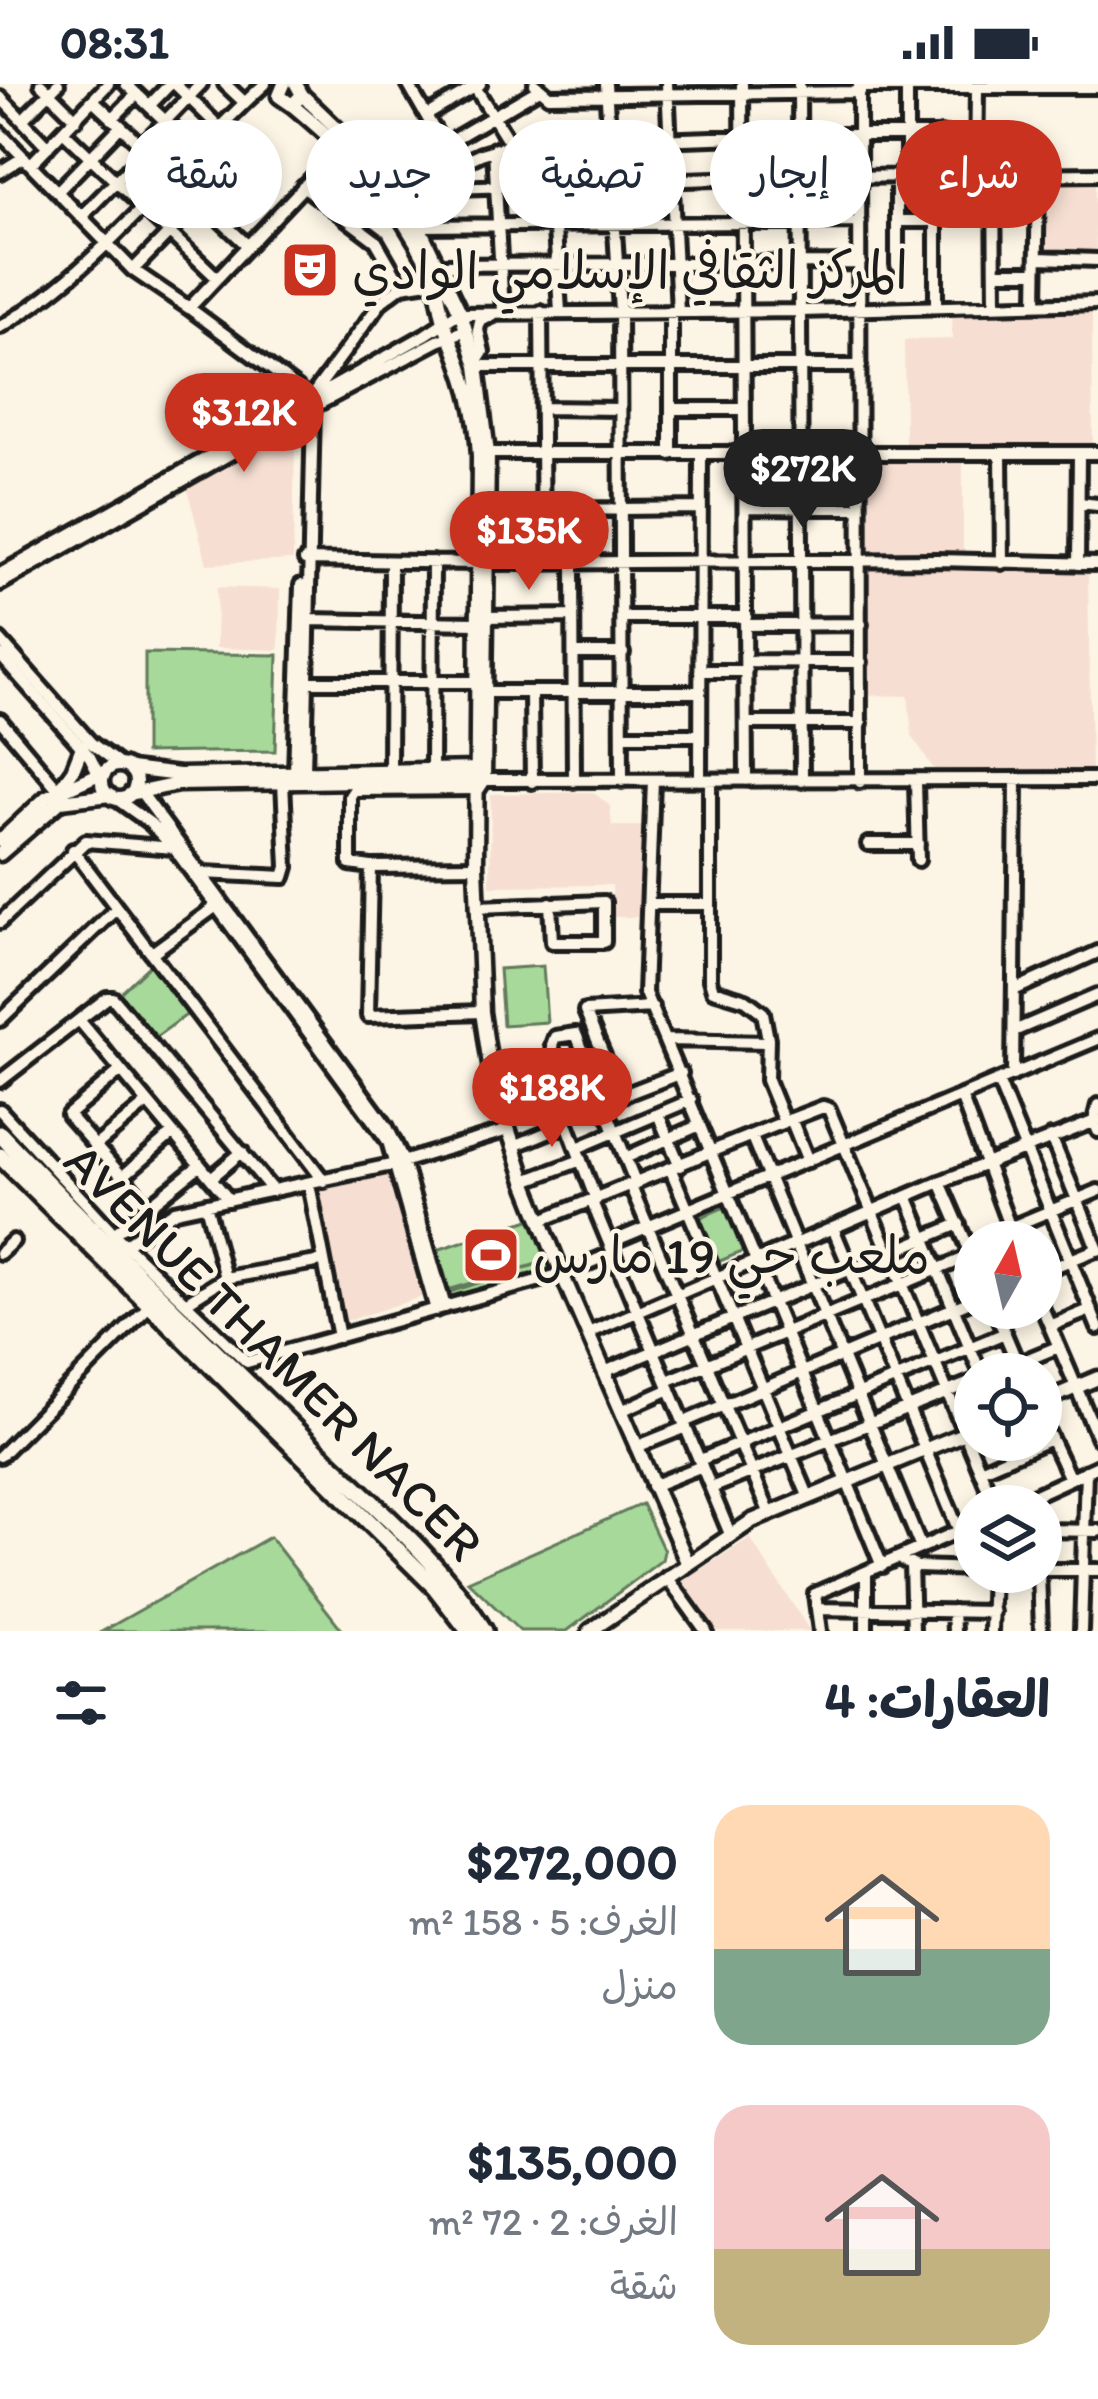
<!DOCTYPE html>
<html lang="ar">
<head>
<meta charset="utf-8">
<style>
  :root { --surface:#fff; --page:#f6f6f7; --text:#1f2937; --muted:#747a83; --accent:#c8321e }
  body { margin:0; font-family:Itim,"Playpen Sans Arabic",sans-serif; background:var(--page); color:var(--text); direction:rtl; height:100vh; display:flex; flex-direction:column; font-size:45px; white-space:nowrap }
  * { box-sizing:border-box; margin:0 }
  p { font-size:39px; color:var(--muted) }
  .icon { flex:none; width:66px; height:66px; fill:none; stroke:currentColor; stroke-width:2; stroke-linecap:round; stroke-linejoin:round }
  .map { position:relative; height:1547px; overflow:hidden; direction:ltr }
  .panel { display:flex; flex-direction:column; background:var(--surface); flex:1 }
  .panel>* { flex:none }
  .banner { position:absolute; left:36px; top:36px; width:1026px; height:108px; direction:rtl; display:flex; gap:24px }
  .needle { width:78px; rotate:8deg }
  .tools { position:absolute; left:954px; top:1137px; display:grid; gap:24px }
  .tools a { display:grid; place-items:center; width:108px; height:108px; border-radius:50%; background:var(--surface); box-shadow:0 6px 18px #0003; font-size:60px }
  .price { position:absolute; translate:-50% -102px; padding:0 27px; border-radius:42px; background:var(--accent); color:#fff; font-size:39px; line-height:78px; filter:drop-shadow(0 3px 6px #0008) }
  .price::after { content:''; position:absolute; left:50%; top:72px; width:36px; height:27px; margin-left:-18px; background:inherit; clip-path:polygon(0 0,100% 0,50% 100%) }
  .price.on { background:#222; color:#fff }
  ul { padding:0; list-style:none }
  li { display:flex; align-items:center; gap:36px; height:300px; padding:0 48px }
  li span { display:grid; place-items:center; flex:none; width:336px; height:240px; border-radius:36px; color:#555 }
  li>.icon { margin-inline-start:auto }
  span .icon { width:144px; height:144px; fill:#fffc; stroke-width:1 }
  li b { font-size:51px }
  h2 { display:flex; justify-content:space-between; align-items:center; height:144px; padding:0 48px; font-size:51px }
  .chip { padding:0 42px; border-radius:54px; background:var(--surface); box-shadow:0 6px 18px #0003; font-size:42px; line-height:108px }
  .chip.on { background:var(--accent); color:#fff }
  .status { display:flex; justify-content:space-between; align-items:center; height:84px; padding:0 60px; background:var(--surface); direction:ltr }
  .status svg { height:33px; fill:currentColor }
  .map>svg:first-child { display:block }
</style>
</head>
<body>
<div class="status"><b>08:31</b><svg viewBox="0 0 49 12"><path d="M0 12V9h3v3zM5 12V6h3v6zM10 12V3h3v9zM15 12V0h3v12zM26 1h20v11H26zM47 4h2v5h-2z"/></svg></div>
<div class="map">
<svg width="1098" height="1547" viewBox="0 0 1098 1547">
  <rect width="100%" height="100%" fill="#fcf5e5"/>
  <filter id="ink" filterUnits="userSpaceOnUse"><feTurbulence type="fractalNoise" baseFrequency=".00833" numOctaves="2"/><feDisplacementMap in="SourceGraphic" scale="24" xChannelSelector="R" yChannelSelector="G"/><feConvolveMatrix kernelMatrix="1 2 1 2 8 2 1 2 1" color-interpolation-filters="sRGB"/></filter>
  <g filter="url(#ink)">
    <path fill="#f6dfd2" d="M1095,96L1096,167H1046L1045,97Z
      M1092,227L1093,362L905,364L904,256L952,255V231Z
      M283,346L295,354L293,476L207,480L186,401Z
      M867,375H963V472L868,471Z
      M867,483L1088,484L1091,687H935L912,652L908,612L867,611Z
      M217,503L280,505L279,566L216,564Z
      M593,708L610,722L612,742H646L643,833H613L612,801L490,802L491,710Z
      M393,1086L428,1211L343,1238L314,1104Z
      M750,1454L810,1547H713L681,1498Z"/>
    <path fill="#a7d99a" stroke="#627a5b" stroke-width="3" d="M145,569L278,571L275,667L145,669Z
      M153,878L192,927L153,955L118,911Z
      M543,882L547,938L503,941L499,885Z
      M727,1122L746,1166L718,1178L699,1134Z
      M532,1135L554,1190L451,1220L447,1209L547,1177L448,1206L434,1167Z
      M642,1420L664,1467L662,1476L567,1547H520L468,1497Z
      M270,1453L343,1547H103Z"/>
    <g fill="none" stroke-linecap="round" stroke-linejoin="round">
      <defs>
        <path id="minor" d="M41,0L76,35
          M126,0L197,67
          M175,0L219,43
          M225,0L244,18
          M408,0L455,82
          M473,0L511,61
          M535,0L549,12L860,8
          M606,0L620,227L622,697
          M667,0L678,228
          M742,0L746,696
          M799,0L802,697
          M859,0L860,698
          M907,0V91
          M859,3H1098
          M0,13L48,63
          M93,16L247,161
          M149,22L170,0
          M427,31L480,0
          M112,35L137,10
          M22,36L58,0
          M64,48L217,194
          M0,49L133,186L189,224L342,62
          M941,50V91
          M550,60L560,228
          M444,61L538,6
          M140,63L201,0
          M494,65L503,228
          M31,80L108,0
          M0,88L24,73
          M994,90L995,221
          M897,91V181
          M976,91L977,4
          M303,102L376,157L402,202
          M411,103L481,70L511,61L800,51H975
          M396,106L744,94L1098,90
          M58,107L120,43
          M81,133L145,68
          M897,137H936
          M421,142L860,138
          M1037,174L1098,176
          M439,181L860,179
          M133,186L200,117
          M995,188H1036
          M1036,220L1038,90
          M936,223V91
          M189,224L297,304L313,323L305,688
          M541,228L543,479
          M671,228V370
          M0,243C105,182 175,80 265,0
          M476,279L483,268L478,246L480,237L494,231
          M477,282H860
          M311,313L382,217L402,202L435,197
          M542,324L620,325
          M672,325H744
          M488,369H1098
          M1001,369L1002,479
          M1079,419L1098,421
          M745,423L860,424
          M543,426L701,424
          M305,476L476,479
          M485,479L937,476L1098,480
          M573,479L574,697
          M1078,480L1079,370
          M0,490L425,251L457,230L801,227L1098,219
          M0,500L313,323L438,257L466,246
          M485,533L573,532
          M622,533H746
          M308,536L476,539
          M746,541L861,540
          M0,556L91,659L120,681
          M574,569H623
          M0,571L90,673L102,697
          M746,577L861,578
          M700,587H746
          M308,598H475
          M485,608H700
          M531,609L532,698
          M0,636L58,705
          M746,639H861
          M623,651H700
          M432,686L433,478
          M390,687L391,478
          M295,689L301,501
          M484,696L1098,695
          M653,696L645,909L882,1482
          M700,696L701,370
          M710,696V896L713,906L746,916L763,929L768,955L767,996L784,1038
          M916,698L918,776
          M135,700L387,1043L402,1074L445,1223
          M115,714L150,739L174,764L388,1057L436,1226
          M868,760H918
          M73,766L324,1097
          M476,782L371,783L368,932L482,928
          M371,783L350,780V712L354,706L478,705
          M203,789L284,793L287,783L283,698
          M650,820H709
          M477,823L604,818V858H552L550,819
          M0,838L86,757L174,764
          M152,869L215,823
          M1014,906L1098,868
          M652,923L585,927L621,1012L681,989
          M0,936L117,824
          M79,936L229,1116
          M1014,947L1098,911
          M666,956L768,958
          M120,987L68,1031L149,1123
          M1013,991L1016,698
          M0,997L107,914H113L273,1107
          M998,997L1098,1244
          M552,1000L596,1116
          M496,1010L552,1000L559,991L552,961L555,953L576,950L636,1100
          M556,1012L595,997
          M961,1012L1015,1158
          M1098,1021L1094,1037L1098,1047
          M0,1026L119,1155L247,1278L562,1190L613,1169
          M658,1030L680,1082
          M791,1035L808,1077
          M752,1053L921,1464
          M1051,1053L1098,1166
          M514,1062L567,1040
          M94,1063L147,1019
          M577,1064L691,1016
          M625,1074L700,1041
          M671,1086L809,1414
          M122,1093L173,1049
          M211,1094L242,1068
          M525,1097L581,1076
          M940,1098L975,1179
          M309,1100L339,1253
          M631,1103L770,1430
          M907,1112L981,1290
          M592,1118L730,1450
          M206,1120L225,1194
          M542,1136L784,1038L823,1023L829,1025L995,1422
          M833,1144L959,1447
          M1009,1144L1098,1107
          M114,1150L200,1081
          M609,1159L1098,955
          M125,1161L175,1127L396,1080L508,1046
          M0,1169L13,1157
          M1041,1188L1098,1165
          M187,1218L225,1194L322,1177
          M1041,1221L1098,1354
          M994,1224L1022,1290
          M1050,1242L1090,1226
          M588,1249L940,1098L1098,1036
          M604,1288L959,1140
          M992,1290L1058,1263
          M667,1297L975,1170
          M621,1327L670,1305
          M1041,1333L1070,1395
          M684,1338L975,1215
          M636,1363L686,1343
          M0,1372L150,1221
          M700,1376L1005,1249
          M980,1386L1051,1355
          M652,1402L702,1382
          M711,1404L975,1297
          M1011,1422L1098,1382
          M1041,1446L1098,1447
          M900,1475L917,1483L975,1485
          M911,1481L913,1547
          M1041,1486H1098
          M866,1488V1547
          M1039,1488L1041,1547
          M667,1493L706,1547
          M817,1525L993,1528
          M953,1527L954,1547
          M820,1547L815,1510L975,1440
          M991,1547L993,1488
          M1081,1547L1086,1387"/>
        <path id="major" d="M284,0L279,12L292,21L302,11L296,0
          M302,11L375,81L413,130L461,230L477,282L488,369L484,696L478,705
          M292,21C352,71 401,119 433,192C440,210 440,229 447,246C465,289 477,325 479,372L476,782L482,928L492,994L525,1097L562,1190L687,1478
          M102 698a17 17 0 1 1 34 0a17 17 0 1 1-34 0Z
          M130,685L179,691L477,685
          M60,704L73,686L82,663
          M130,710L178,700L482,695
          M0,757L47,713L106,687
          M0,770L61,717L110,711
          M1041,1318L1098,1294
          M590,1547L752,1437L975,1345"/>
        <path id="highway" d="M0,1050C101,1156 206,1258 310,1360C370,1418 440,1475 484,1547
          M0,1072L435,1503L469,1547"/>
      </defs>
      <use href="#minor" stroke="#1c1c1c" stroke-width="20"/>
      <use href="#major" stroke="#1c1c1c" stroke-width="21"/>
      <use href="#highway" stroke="#1c1c1c" stroke-width="24"/>
      <use href="#minor" stroke="#fcf5e5" stroke-width="10"/>
      <use href="#major" stroke="#fcf5e5" stroke-width="12"/>
      <use href="#highway" stroke="#fcf5e5" stroke-width="15"/>
    </g>
  </g>
  <defs>
    <symbol id="theatre-square" viewBox="-11 -11 22 22"><rect x="-9" y="-9" width="18" height="18" rx="4" fill="#c8321e" stroke="#fcf5e5"/><path d="M-5-5.5Q0-4 5-5.5V0Q5 5 0 6Q-5 5-5 0ZM-3.3-2.5H-1v1.5H-3.3ZM1-2.5H3.3v1.5H1ZM-2.8 1Q0 5.5 2.8 1Z" fill="#fff"/></symbol>
    <symbol id="stadium-square" viewBox="-11 -11 22 22"><rect x="-9" y="-9" width="18" height="18" rx="4" fill="#c8321e" stroke="#fcf5e5"/><path d="M0-5a6.5 5 0 1 0 0 10a6.5 5 0 1 0 0-10ZM-3.5-1.8h7v3.6h-7Z" fill="#fff"/></symbol>
  </defs>
  <g fill-rule="evenodd">
    <use href="#theatre-square" x="277" y="153" width="66" height="66"/>
    <use href="#stadium-square" x="458" y="1138" width="66" height="66"/>
  </g>
  <g text-anchor="middle" stroke-width="9" stroke-linejoin="round" paint-order="stroke">
    <g font-size="51" fill="#1c1c1c" stroke="#fcf5e5" text-anchor="start">
      <text x="352" y="204">المركز الثقافي الإسلامي الوادي</text>
      <text x="533" y="1189">ملعب حي 19 مارس</text>
    </g>
    <g font-size="51" fill="#1c1c1c" stroke="#fcf5e5">
      <text transform="translate(274 1267) rotate(45)" y="18">AVENUE THAMER NACER</text>
    </g>
  </g>
</svg>
<div class="tools">
<a><svg class="needle" viewBox="-14 -14 28 28"><path d="M0-13l5 13h-10z" fill="#e53935"/><path d="M0 13l5-13h-10z" fill="#747a83"/></svg></a>
<a><svg class="icon" aria-label="locate" viewBox="0 0 24 24"><circle cx="12" cy="12" r="6"/><path d="M12 2v4M12 18v4M2 12h4M18 12h4"/></svg></a>
<a><svg class="icon" aria-label="layers" viewBox="0 0 24 24"><path d="M12 4l9 5-9 5-9-5zM3 14l9 5 9-5"/></svg></a>
</div>
<b class="price" style="left:244px;top:391px">$312K</b>
<b class="price on" style="left:803px;top:447px">$272K</b>
<b class="price" style="left:529px;top:509px">$135K</b>
<b class="price" style="left:552px;top:1066px">$188K</b>
<div class="banner">
<a class="chip on">شراء</a>
<a class="chip">إيجار</a>
<a class="chip">تصفية</a>
<a class="chip">جديد</a>
<a class="chip">شقة</a>
</div>
</div>
<section class="panel">
<h2>العقارات: 4<svg class="icon" aria-label="filters" viewBox="0 0 24 24"><path d="M4 7h16M4 17h16"/><circle cx="9" cy="7" r="2"/><circle cx="15" cy="17" r="2"/></svg></h2>
<ul>
<li><span style="background:linear-gradient(#ffd9b3 60%,#7fa58c 0)"><svg class="icon" aria-label="home" viewBox="0 0 24 24"><path d="M3 11l9-7 9 7M6 9v11h12V9"/></svg></span><div><b>$272,000</b><p>الغرف: 5 · 158 m²</p><p>منزل</p></div></li>
<li><span style="background:linear-gradient(#f6c9c9 60%,#c2b280 0)"><svg class="icon" aria-label="home" viewBox="0 0 24 24"><path d="M3 11l9-7 9 7M6 9v11h12V9"/></svg></span><div><b>$135,000</b><p>الغرف: 2 · 72 m²</p><p>شقة</p></div></li>
</ul>
</section>
</body>
</html>
